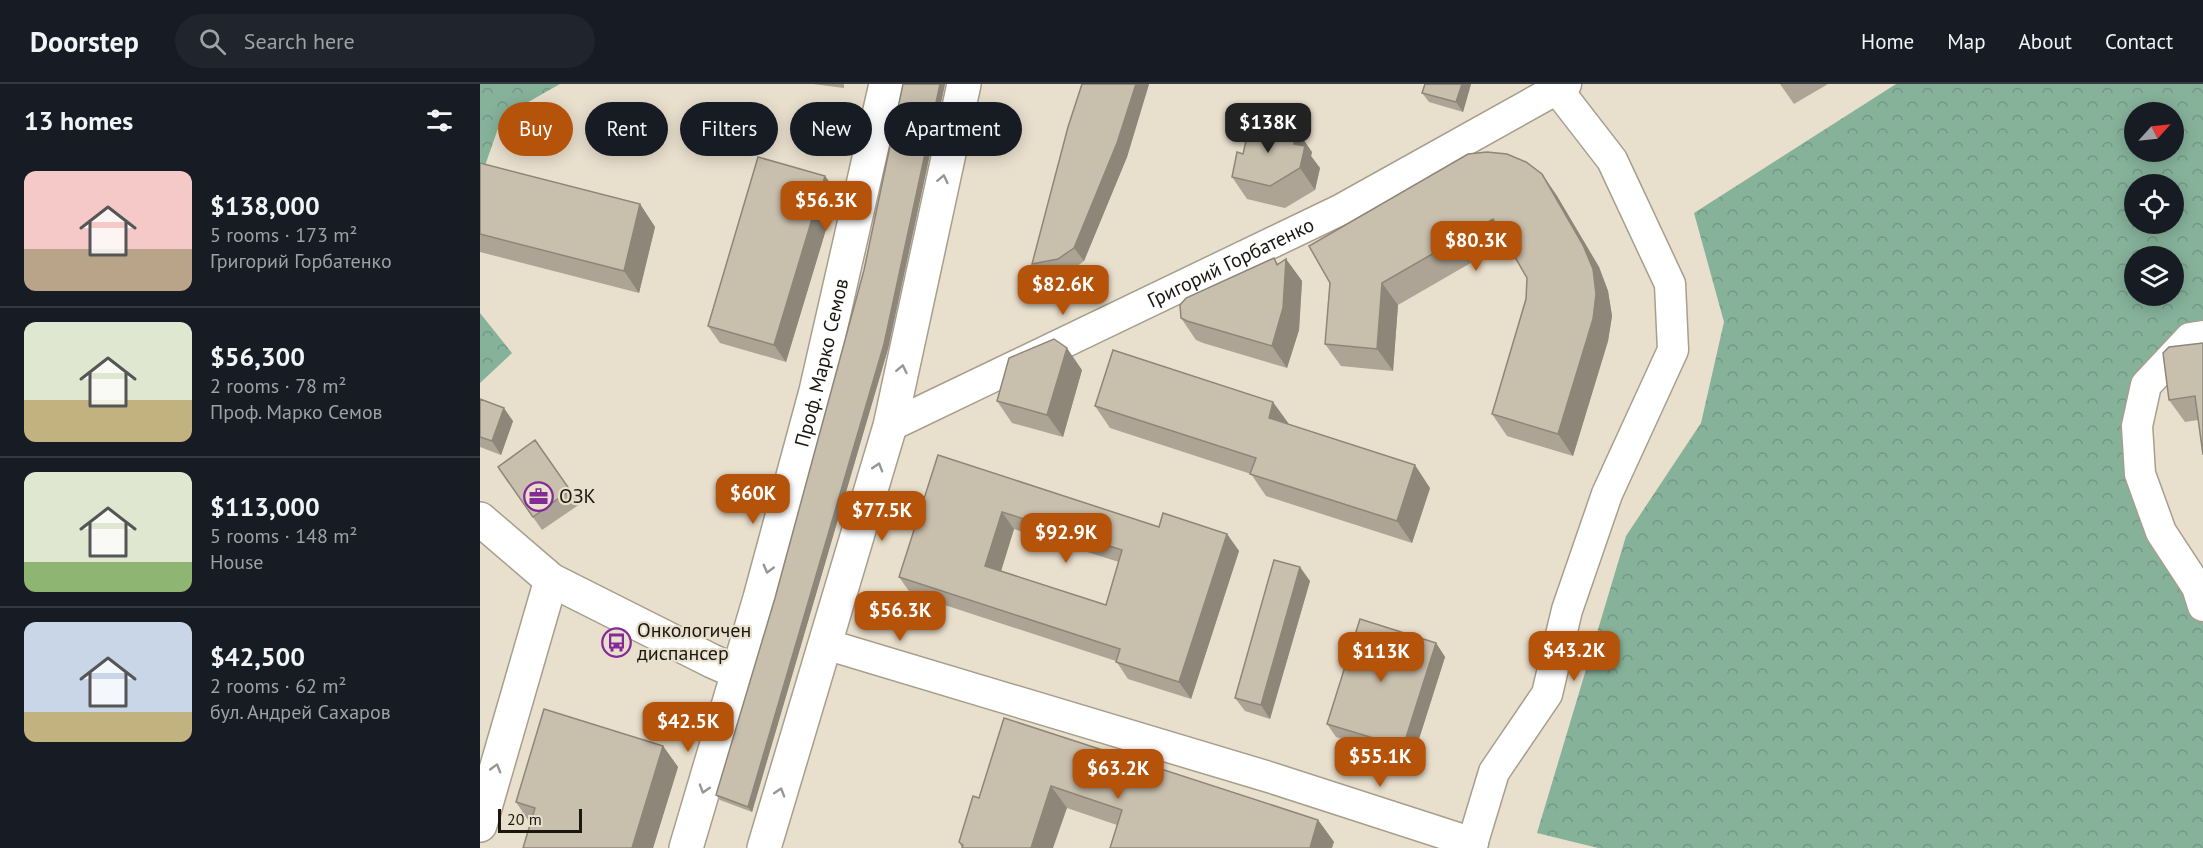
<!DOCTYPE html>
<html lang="en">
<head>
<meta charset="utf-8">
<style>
  :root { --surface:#171b24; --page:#20242c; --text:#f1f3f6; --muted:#9ea1a6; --line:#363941; --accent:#b45309 }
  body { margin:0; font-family:"PT Sans",sans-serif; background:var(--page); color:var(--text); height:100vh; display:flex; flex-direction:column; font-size:22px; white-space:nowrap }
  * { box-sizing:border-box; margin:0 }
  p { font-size:20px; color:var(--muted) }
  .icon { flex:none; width:33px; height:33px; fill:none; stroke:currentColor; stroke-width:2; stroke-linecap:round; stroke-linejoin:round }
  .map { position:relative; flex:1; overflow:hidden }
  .panel { display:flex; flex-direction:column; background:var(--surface); width:480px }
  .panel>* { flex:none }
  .hud { position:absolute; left:18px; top:18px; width:570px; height:54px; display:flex; gap:12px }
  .needle { width:39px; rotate:63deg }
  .tools { position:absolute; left:1644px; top:18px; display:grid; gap:12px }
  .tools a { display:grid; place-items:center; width:60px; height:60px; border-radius:50%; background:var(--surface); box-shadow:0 3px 15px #0003; font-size:30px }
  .scale { position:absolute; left:18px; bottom:15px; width:84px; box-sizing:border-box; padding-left:6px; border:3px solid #1a1610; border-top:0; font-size:16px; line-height:21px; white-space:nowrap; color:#1a1610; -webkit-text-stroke:4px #e9dfcd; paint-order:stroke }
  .price { position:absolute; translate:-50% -51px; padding:0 14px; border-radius:12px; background:var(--accent); color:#fff; font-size:20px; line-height:39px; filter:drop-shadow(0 2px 3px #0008) }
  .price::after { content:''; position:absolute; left:50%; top:36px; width:18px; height:14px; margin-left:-9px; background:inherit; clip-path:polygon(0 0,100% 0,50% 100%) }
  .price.current { background:#222; color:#fff }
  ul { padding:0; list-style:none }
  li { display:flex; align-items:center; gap:18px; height:150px; padding:0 24px }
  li+li { border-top:2px solid var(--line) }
  li span { display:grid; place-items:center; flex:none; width:168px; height:120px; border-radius:12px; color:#555 }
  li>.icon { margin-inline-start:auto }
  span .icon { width:72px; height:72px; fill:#fffc; stroke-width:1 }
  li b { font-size:26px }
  h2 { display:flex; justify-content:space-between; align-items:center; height:72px; padding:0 24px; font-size:26px }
  .pill { padding:0 21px; border-radius:27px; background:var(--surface); box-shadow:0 3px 15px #0003; font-size:21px; line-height:54px }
  .pill.current { background:var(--accent); color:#fff }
  header { display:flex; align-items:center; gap:36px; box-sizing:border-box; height:84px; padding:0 30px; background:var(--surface); border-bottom:2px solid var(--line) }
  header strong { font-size:28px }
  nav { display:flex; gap:33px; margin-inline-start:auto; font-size:21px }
  .search { width:420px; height:54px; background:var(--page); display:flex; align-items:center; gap:15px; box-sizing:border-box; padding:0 21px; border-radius:33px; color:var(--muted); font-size:22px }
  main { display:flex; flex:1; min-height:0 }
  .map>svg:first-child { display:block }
</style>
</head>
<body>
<header>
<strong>Doorstep</strong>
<div class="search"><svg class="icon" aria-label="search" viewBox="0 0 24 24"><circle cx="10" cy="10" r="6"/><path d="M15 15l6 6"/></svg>Search here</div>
<nav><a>Home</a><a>Map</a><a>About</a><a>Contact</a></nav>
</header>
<main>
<section class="panel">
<h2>13 homes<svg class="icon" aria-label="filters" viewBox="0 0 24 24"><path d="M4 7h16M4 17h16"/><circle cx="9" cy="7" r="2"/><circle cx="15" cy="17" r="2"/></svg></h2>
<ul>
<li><span style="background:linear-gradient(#f6c9c9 65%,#b9a48a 0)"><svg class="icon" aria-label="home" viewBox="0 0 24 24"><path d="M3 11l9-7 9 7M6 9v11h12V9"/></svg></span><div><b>$138,000</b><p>5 rooms · 173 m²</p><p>Григорий Горбатенко</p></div></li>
<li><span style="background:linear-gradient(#dfe7d0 65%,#c2b280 0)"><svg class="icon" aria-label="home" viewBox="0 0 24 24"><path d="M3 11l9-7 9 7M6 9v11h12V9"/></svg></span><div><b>$56,300</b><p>2 rooms · 78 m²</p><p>Проф. Марко Семов</p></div></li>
<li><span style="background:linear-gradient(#dfe7d0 75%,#8fb573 0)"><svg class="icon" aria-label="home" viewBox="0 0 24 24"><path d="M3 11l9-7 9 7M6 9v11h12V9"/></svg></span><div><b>$113,000</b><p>5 rooms · 148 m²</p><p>House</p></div></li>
<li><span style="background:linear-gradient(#c9d6e8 75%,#c2b280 0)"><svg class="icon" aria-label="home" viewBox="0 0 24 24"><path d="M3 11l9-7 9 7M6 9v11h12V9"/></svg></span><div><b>$42,500</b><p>2 rooms · 62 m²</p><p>бул. Андрей Сахаров</p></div></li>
</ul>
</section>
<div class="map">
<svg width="1723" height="764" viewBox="0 0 1723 764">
  <defs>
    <pattern id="forest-crowns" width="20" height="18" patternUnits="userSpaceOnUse" patternTransform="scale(1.5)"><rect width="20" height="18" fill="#86b29a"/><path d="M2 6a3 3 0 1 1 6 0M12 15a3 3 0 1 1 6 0" fill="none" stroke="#739884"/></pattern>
  </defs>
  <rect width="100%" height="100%" fill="#e9dfcd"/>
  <path fill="url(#forest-crowns)" fill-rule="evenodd" d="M0,0H80L22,33L0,96Z
    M1416,0H1723V252L1709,254L1657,342L1723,522V764H1118L1057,749L1146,452L1221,339L1244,238L1214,129ZM1654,28H1694V68H1654ZM1654,100H1694V140H1654ZM1654,172H1694V212H1654Z
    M0,229L32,269L0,299Z"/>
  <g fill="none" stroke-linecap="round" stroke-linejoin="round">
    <defs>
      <g id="minor">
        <path d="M1723,252L1710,254L1666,301L1657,342L1660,390L1681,448L1717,503L1723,522"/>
        <path id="s1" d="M410,342L860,126L1086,0"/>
        <path d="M345,560L792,694L993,759"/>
        <path d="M991,764L1014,688L1067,610L1087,526L1127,410L1193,266L1190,200L1132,76L1077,5"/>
      </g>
      <path id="tertiary" d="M0,435L71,496L232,577L259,589
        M0,741L71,496"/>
      <g id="secondary">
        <path id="s2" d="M206,764L280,514L336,307L406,0"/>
        <path d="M284,764L410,342L484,0"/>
      </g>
    </defs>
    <use href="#minor" stroke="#a79e8d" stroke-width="33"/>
    <use href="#tertiary" stroke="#a79e8d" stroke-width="36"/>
    <use href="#secondary" stroke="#a79e8d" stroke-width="36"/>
    <use href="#minor" stroke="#fff" stroke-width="30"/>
    <use href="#tertiary" stroke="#fff" stroke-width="33"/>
    <use href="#secondary" stroke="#fff" stroke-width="33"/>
  </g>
  <path fill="#ada495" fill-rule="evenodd" d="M333,0H364V4Z
    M423,0H465L408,265L272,728L240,716L236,711L295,514L384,186Z
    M602,0H669L647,73L604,177L588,189L562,193L552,180Z
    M991,0L983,28L949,18L942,9Z
    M1300,0H1348L1314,20Z
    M832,68L831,72L840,84L835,106L805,124L767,115L752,93L763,70Z
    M0,79L160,120L175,143L159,209L0,168Z
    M1062,90L1077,112L1119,183L1128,207L1132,232L1128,257L1093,372L1027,352L1012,330L1046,215L1047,194L1027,158L918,221L913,287L861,282L845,260L850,199Z
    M345,92L357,109L306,278L240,259L228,242Z
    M806,175L822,197L819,246L807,284L723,259L716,256L701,234Z
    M1723,259L1718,336L1705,338L1689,316Z
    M602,286L583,353L532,339L517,317Z
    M0,315L33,337L21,371L0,363Z
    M615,322L809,341L950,404L932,459L786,412L771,390L630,344Z
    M55,356L100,420L62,446L18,383Z
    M458,371L679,443L747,450L759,467L711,615L648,595L636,577L431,510L419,493ZM534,445L639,478L626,521L521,487Z
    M830,497L790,635L765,627L755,614Z
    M956,559L965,573L932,677L856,653L847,640Z
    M524,634L838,736L854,758L637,741L587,724L482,764L479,758L499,714Z
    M183,662L198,683L173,764H43L50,739L36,718Z"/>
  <path fill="#8d8679" d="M460,0H465L408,265L272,728L268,723Z
    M656,0H669L647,73L604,177L594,164Z
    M982,0H991L983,28L976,18Z
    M817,46L832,68L831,72L840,84L835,106L820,84L814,60Z
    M1062,90L1077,112L1119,183L1128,207L1132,232L1128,257L1093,372L1078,350Z
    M345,92L357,109L306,278L294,261Z
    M160,120L175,143L159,209L144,187Z
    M794,174L805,191L806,175L822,197L819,246L807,284L792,262L797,181Z
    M902,199L918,221L913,287L897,265Z
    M587,264L602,286L583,353L567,331Z
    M793,318L809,340L789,334Z
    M24,324L33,337L21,371L12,357Z
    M935,381L950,404L932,459L917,437Z
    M522,428L534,445L517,500L505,482Z
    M747,450L759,467L711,615L699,598Z
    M820,483L830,497L790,635L781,621Z
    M956,559L965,573L932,677L923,663Z
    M183,662L198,683L173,764H152Z
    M571,702L587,724L573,764H551Z
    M838,736L854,758L852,764H830Z"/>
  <path fill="#c9bfad" stroke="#8d8679" stroke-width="1.5" fill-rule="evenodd" d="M423,0H460L404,260L268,723L236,711L295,514L384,186Z
    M602,0H656L637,59L594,164L578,175L552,180L588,43Z
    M945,0H982L976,18L942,9Z
    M771,35L817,46L814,60L825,62L820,84L790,102L752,93L757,68L763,70Z
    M1007,68L1027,70L1046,78L1062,90L1103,161L1113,185L1116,210L1113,235L1078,350L1012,330L1046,215L1047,194L1013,135L902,199L897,265L845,260L850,199L829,162L988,70Z
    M278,73L345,92L294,261L228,242Z
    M0,79L160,120L144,187L0,150Z
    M794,174L797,181L806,175L803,224L792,262L707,237L701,234L700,221L706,214Z
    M574,255L587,264L567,331L517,317L529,274Z
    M1723,259V371L1715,312L1689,316L1683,269L1689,263Z
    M633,266L793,318L789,334L935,381L917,437L770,390L776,374L615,322Z
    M0,315L24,324L12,357L0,353Z
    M55,356L90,406L53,433L18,383Z
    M458,371L679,443L683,429L747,450L699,598L636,578L640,565L419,493ZM522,428L642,466L626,521L505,482Z
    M794,476L820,483L781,621L755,614Z
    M880,535L956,559L923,663L847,640Z
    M64,625L183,662L152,764H43L55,724L36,718Z
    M524,634L838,736L830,764H630L642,726L571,702L551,764H482L483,761L479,758L493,712L499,714Z"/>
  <defs><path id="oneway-chevron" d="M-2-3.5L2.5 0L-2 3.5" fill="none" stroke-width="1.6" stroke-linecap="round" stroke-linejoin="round" transform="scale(1.5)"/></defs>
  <g stroke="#989693">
    <use href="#oneway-chevron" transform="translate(463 95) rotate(-78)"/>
    <use href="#oneway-chevron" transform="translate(422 285) rotate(-78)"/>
    <use href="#oneway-chevron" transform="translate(398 383) rotate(-73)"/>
    <use href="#oneway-chevron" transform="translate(288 485) rotate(105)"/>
    <use href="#oneway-chevron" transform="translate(16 684) rotate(-74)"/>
    <use href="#oneway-chevron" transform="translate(224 705) rotate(107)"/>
    <use href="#oneway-chevron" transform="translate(300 708) rotate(-73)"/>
  </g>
  <defs>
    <symbol id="office-ring" viewBox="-11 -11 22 22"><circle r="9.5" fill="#e9dfcd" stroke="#832a97" stroke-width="1.5"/><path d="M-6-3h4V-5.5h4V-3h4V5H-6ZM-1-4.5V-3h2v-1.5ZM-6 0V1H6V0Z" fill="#832a97"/></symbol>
    <symbol id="bus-ring" viewBox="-11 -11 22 22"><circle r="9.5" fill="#e9dfcd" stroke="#832a97" stroke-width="1.5"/><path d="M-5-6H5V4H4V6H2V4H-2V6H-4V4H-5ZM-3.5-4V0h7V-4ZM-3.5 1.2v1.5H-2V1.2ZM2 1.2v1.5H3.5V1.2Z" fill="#832a97"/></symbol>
  </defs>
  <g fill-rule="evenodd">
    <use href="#office-ring" x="42" y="396" width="33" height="33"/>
    <use href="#bus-ring" x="120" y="542" width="33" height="33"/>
  </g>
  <g text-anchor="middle" stroke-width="4.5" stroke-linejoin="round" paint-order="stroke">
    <g font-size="20" fill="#1a1610" stroke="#e9dfcd">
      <text dy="7" stroke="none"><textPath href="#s1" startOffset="378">Григорий Горбатенко</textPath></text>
      <text dy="7" stroke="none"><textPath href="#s2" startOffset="504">Проф. Марко Семов</textPath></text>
    </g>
    <g font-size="20" fill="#1a1610" stroke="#e9dfcd" text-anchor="start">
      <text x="79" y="419">ОЗК</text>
      <text x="157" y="553">Онкологичен<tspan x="157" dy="23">диспансер</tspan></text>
    </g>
  </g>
</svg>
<div class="tools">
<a><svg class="needle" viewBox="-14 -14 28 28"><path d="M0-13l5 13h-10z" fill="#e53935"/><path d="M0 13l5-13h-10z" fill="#9ea1a6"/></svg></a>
<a><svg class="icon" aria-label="locate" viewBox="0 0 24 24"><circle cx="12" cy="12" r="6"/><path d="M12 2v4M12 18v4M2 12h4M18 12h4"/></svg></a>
<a><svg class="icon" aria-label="layers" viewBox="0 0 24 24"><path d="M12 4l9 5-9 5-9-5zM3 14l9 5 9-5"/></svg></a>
</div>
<div class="scale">20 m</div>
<b class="price current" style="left:788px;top:70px">$138K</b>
<b class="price" style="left:346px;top:148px">$56.3K</b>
<b class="price" style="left:996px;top:188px">$80.3K</b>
<b class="price" style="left:583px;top:232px">$82.6K</b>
<b class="price" style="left:273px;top:441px">$60K</b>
<b class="price" style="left:402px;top:458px">$77.5K</b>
<b class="price" style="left:586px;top:480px">$92.9K</b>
<b class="price" style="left:420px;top:558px">$56.3K</b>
<b class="price" style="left:1094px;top:598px">$43.2K</b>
<b class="price" style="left:901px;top:599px">$113K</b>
<b class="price" style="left:208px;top:669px">$42.5K</b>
<b class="price" style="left:900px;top:704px">$55.1K</b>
<b class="price" style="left:638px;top:716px">$63.2K</b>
<div class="hud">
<a class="pill current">Buy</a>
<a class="pill">Rent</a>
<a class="pill">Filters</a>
<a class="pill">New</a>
<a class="pill">Apartment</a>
</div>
</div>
</main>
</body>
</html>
